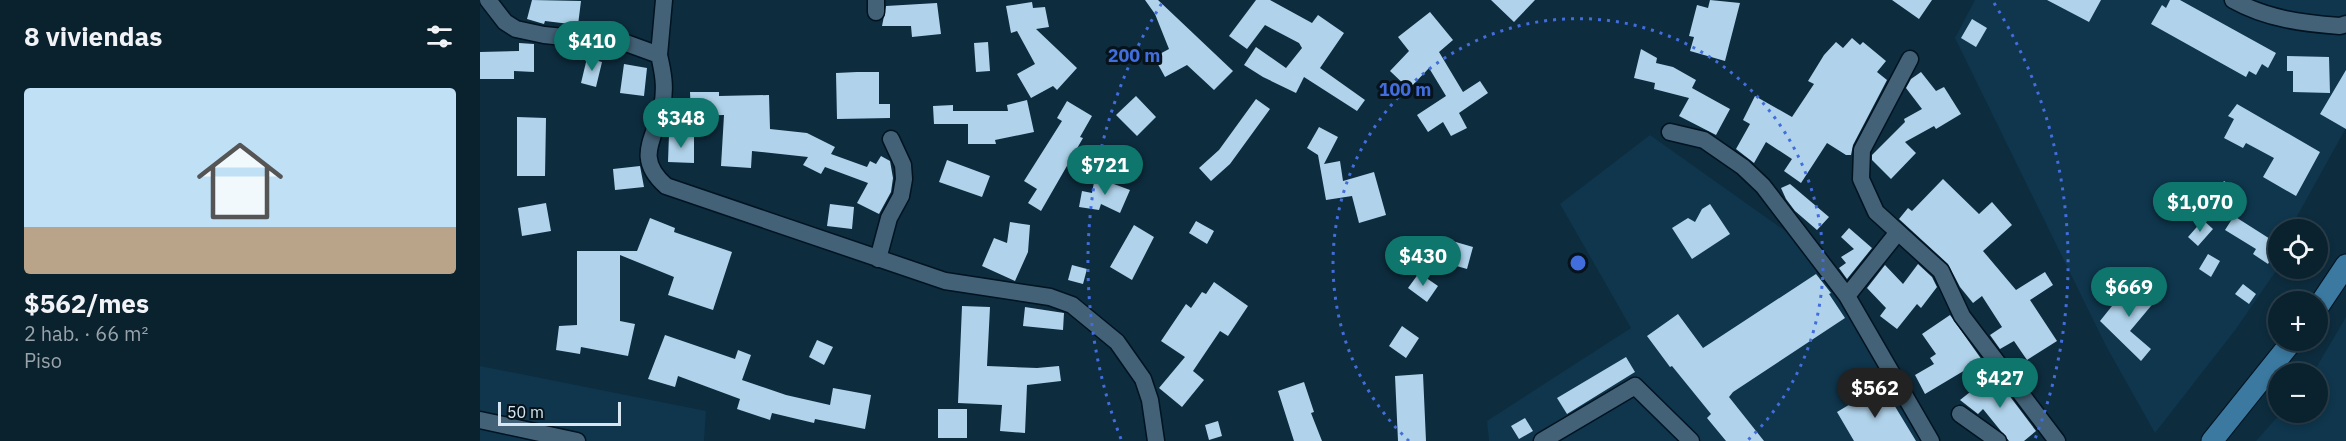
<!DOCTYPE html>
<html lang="es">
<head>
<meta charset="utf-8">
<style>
  :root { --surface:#0a212e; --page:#132936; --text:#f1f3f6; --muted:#99a3aa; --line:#2a3e4a; --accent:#0f766e }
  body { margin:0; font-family:"IBM Plex Sans",sans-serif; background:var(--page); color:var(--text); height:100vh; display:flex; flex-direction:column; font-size:22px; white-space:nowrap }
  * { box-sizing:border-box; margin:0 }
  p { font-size:20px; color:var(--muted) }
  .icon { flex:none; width:33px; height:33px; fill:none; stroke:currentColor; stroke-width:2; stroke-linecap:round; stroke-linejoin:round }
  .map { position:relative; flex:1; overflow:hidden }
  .drawer { display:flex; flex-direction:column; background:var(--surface); width:480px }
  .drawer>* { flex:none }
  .controls { position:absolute; left:1788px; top:219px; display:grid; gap:12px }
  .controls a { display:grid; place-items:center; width:60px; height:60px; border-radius:50%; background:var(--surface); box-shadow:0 3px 9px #0003,0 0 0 2px var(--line); font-size:30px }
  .scale { position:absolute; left:18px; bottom:15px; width:123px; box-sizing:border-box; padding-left:6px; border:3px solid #d6e7f3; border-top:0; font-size:16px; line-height:21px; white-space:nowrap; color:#d6e7f3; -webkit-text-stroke:4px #07131b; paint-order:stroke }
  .price { position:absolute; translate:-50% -51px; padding:0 14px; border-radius:21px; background:var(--accent); color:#fff; font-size:20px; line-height:39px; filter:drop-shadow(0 2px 3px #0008) }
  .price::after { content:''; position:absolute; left:50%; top:36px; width:18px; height:14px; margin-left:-9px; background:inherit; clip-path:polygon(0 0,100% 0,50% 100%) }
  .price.on { background:#222; color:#fff }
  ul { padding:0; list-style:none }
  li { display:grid; align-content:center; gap:12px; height:318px; padding:0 24px }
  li+li { border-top:2px solid var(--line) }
  li span { display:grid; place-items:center; height:186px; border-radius:6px; color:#555 }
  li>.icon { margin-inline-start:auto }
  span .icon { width:108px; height:108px; fill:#fffc; stroke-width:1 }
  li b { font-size:26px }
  h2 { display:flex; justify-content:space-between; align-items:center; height:72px; padding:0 24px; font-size:26px }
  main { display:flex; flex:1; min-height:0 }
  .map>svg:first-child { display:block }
</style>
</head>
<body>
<main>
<section class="drawer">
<h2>8 viviendas<svg class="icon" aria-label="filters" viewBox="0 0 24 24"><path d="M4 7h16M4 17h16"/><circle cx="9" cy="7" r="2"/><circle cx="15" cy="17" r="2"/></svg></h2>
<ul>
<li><span style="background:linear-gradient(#bfe0f5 75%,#b9a48a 0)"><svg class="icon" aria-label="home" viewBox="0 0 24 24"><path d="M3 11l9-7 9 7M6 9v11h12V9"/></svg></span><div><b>$562/mes</b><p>2 hab. · 66 m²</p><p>Piso</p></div></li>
</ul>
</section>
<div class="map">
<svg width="1866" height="441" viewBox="0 0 1866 441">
  <rect width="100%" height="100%" fill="#0d2c3e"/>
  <path fill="#0f364d" d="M1495,0H1866V128L1810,229L1798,230V268L1756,329L1675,433L1626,346L1475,38Z
    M1170,135L1328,247L1456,441H1009L1007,421L1151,328L1080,204Z
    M1866,317V441H1776L1801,413L1838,412V374L1833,373Z
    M0,366L226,411L224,441H0Z"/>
  <path fill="#b0d3eb" d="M52,0L101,1L98,25L65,21L64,24L47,19Z
    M665,0H678L753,71L734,90L707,65L685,77L674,57L689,49L675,14Z
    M776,0H790L832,23L838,15L864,33L840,68L885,100L877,111L824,77L816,93L783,77L764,65L776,47L806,68L822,48L819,43L785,25L767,49L749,36Z
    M1011,0H1055L1034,22Z
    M1230,0L1260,3L1245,61L1210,51L1214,37L1209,36L1217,5L1228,8Z
    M1412,0H1452L1439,19Z
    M1567,0H1621L1609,22Z
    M1690,0H1700L1796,53L1788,68L1782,64L1776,75L1769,71L1766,77L1671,24L1682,5L1686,8Z
    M552,2L553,8L565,7L569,27L556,29L597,68L577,90L573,86L551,98L537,74L555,64L537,31L531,33L526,6Z
    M457,3L461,34L432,37L431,26H402L406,6Z
    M950,12L973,40L959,52L983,92L1000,81L1008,93L979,113L987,128L971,136L963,122L948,132L937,115L966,96L949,68L929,89L910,71L929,51L918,37Z
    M1492,19L1507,28L1496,47L1481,38Z
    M1372,38L1380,45L1383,42L1406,61L1397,72L1407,80L1373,145L1371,155H1366L1347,143L1321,183L1304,171L1312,159L1286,142L1274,163L1256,149L1270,124L1263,120L1275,96L1312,117L1334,84L1328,81L1344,55L1356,42L1363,48Z
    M508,42L510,71L496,72L494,43Z
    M39,43L54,44V72L34,71V79H0V52L39,51Z
    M1161,49L1177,58L1176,63L1193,67L1216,80L1212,88L1250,109L1236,135L1199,116L1209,98L1174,89L1175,83L1154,78Z
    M1807,56L1849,57L1850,93L1813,92V71H1807Z
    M107,58L122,62L116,87L101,83Z
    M144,64L167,68L164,96L140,93Z
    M1866,70V129L1840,114Z
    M377,72H399V104H410V118L357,119L356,73Z
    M1441,72L1456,91L1464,87L1481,114L1456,129L1454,126L1425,142L1436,153L1411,179L1392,160V155L1425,122L1424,119L1442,109L1426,88L1431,79Z
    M210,92H239V96L289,95L290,129L327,133L355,147L351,154L387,167L390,161L396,164L401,156L410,161L413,178L411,192L399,214L377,203L388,183L345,167L341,174L323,165L328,157L272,151L271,168L241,166L244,115L211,116Z
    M656,96L676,117L657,136L636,115Z
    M776,99L790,109L750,164L731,181L719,168L739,150Z
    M547,100L554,132L515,140L516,144H488V124H454L453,106L473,105V111H528L527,105Z
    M587,101L612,116L600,137L603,138L561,211L548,203L557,189L544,181L582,121L577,118Z
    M1757,104L1840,152L1816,196L1783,177L1794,158L1766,143L1763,148L1744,138L1754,119L1748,116Z
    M37,117L66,118L65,176H37Z
    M839,127L858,137L844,164L860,161L863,181L894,172L906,215L879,223L872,196L846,200L838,155L827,148Z
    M189,134L214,135V163L188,162Z
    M467,160L510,176L502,197L459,182Z
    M160,166L164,187L135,190L133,169Z
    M615,177L650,190L640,213L621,204L619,210L599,207L602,191L612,193Z
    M1463,179L1499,214L1512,202L1532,225L1503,251L1536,290L1565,272L1573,285L1550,300L1577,341L1547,360L1534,341L1520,349L1510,335L1522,327L1502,296L1493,303L1480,287L1468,264L1419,219L1428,208L1432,211Z
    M1744,181L1758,190L1748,205L1734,195Z
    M1310,184L1349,217L1337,230L1315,211L1306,199L1301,188Z
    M66,203L71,231L42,236L38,208Z
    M350,204L374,207L372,229L347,226Z
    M1230,204L1250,234L1212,259L1192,228L1208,218L1215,222L1222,209Z
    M1754,216L1798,244L1788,264L1773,254L1776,249L1745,230Z
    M170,218L195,228L194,232L252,252L233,310L188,295L194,277L140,255V321L155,324L148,356L101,347L100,354L76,350L79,326L97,325V251H157Z
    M1723,220L1733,229L1718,246L1708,237Z
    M716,221L734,231L727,244L709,233Z
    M530,222L550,225L548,252L535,281L502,266L514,238L527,243Z
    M654,225L674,237L652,280L630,267Z
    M1369,228L1392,248L1367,279L1359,268L1366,263L1361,257L1374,249L1361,237Z
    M962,238L993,247L987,269L956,260Z
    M1728,254L1740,261L1731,277L1719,269Z
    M1438,264L1452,277L1457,287L1441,308L1437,304L1417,329L1400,316L1406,308L1387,288L1405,265L1423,284Z
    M592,265L607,269L603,284L588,280Z
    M939,273L958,286L947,302L928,288Z
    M1336,274L1351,293L1349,294L1365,318L1253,392L1249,397L1284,441H1246L1227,418L1231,414L1192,366L1190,367L1167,336L1198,314L1223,348Z
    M1652,281L1676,300L1650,331L1671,349L1661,361L1620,321Z
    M734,282L768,306L748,336L740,331L713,371L724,380L702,407L679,388L705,357L681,341L706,304L711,308L722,292L726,294Z
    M1763,284L1776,294L1769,304L1755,294Z
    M482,306L510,307L507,366L557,368L579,366L581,381L547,385L545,433L520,431L522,405L478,403Z
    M545,307L584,313L583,330L543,326Z
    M1470,315L1502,360L1445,394L1435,375L1454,364L1450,358L1456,354L1442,334Z
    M922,326L939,338L926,358L909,346Z
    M185,335L255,359L258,350L271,355L262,380L306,395L350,405L353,388L391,395L385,429L335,419L334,423L292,413L290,420L257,409L260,399L198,376L195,387L168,379Z
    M337,340L353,347L344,365L329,357Z
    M1146,357L1155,372L1087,414L1077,398Z
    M943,374L946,441H918L915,376Z
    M1513,374L1556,431L1544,441H1529L1503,409L1498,414L1480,400Z
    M824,382L834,412L831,413L842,441H814L798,391Z
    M1402,385L1436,441H1374L1357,412Z
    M458,409H487V438H458Z
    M1045,418L1053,431L1039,439L1031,426Z
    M738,421L742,436L729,440L725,425Z"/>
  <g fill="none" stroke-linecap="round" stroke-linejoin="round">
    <defs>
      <path id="minor" d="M8,0L25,22L36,29L64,35L146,43L179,55C183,72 186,88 182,106C176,138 153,157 186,186L465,281L570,297L592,305L637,342L663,379L670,400L676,441
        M1753,0C1787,19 1822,23 1860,26L1866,24
        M396,12V0
        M179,55L184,0
        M1430,59L1382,150L1381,179L1396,212L1461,271L1482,316L1577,441
        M1190,132L1224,140L1263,167L1283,186L1367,296L1451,441
        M398,259L409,218L421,196L424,179L423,165L411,139
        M1367,296L1418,232
        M1480,414L1518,441
        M0,420L97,441
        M1062,441L1155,386L1211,441"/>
      <path id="major" d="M1838,307L1866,265
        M1732,441L1813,340"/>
    </defs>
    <use href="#minor" stroke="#001321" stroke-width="19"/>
    <use href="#major" stroke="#001321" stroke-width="23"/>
    <use href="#minor" stroke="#436277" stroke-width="16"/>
    <use href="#major" stroke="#3b79a0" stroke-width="21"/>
  </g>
  <g fill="none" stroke="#426ddd" stroke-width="3" stroke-dasharray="3 6">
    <path d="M929 441A245 245 0 1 1 1267 441"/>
    <path d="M641 439A490 490 0 0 1 682 3M1514 3A490 490 0 0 1 1555 439"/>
  </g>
  <circle cx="1098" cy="263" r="9" fill="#426ddd" stroke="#07131b" stroke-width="3"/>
  <g font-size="18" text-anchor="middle" font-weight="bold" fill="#426ddd" stroke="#07131b" stroke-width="6" stroke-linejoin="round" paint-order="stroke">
    <text x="654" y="62">200 m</text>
    <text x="925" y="96">100 m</text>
  </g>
</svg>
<div class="controls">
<a><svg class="icon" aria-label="locate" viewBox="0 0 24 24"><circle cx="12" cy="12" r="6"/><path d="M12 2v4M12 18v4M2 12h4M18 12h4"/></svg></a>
<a>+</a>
<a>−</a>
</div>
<div class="scale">50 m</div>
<b class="price" style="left:112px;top:72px">$410</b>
<b class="price" style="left:201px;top:149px">$348</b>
<b class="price" style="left:625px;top:196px">$721</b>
<b class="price" style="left:1720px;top:233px">$1,070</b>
<b class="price" style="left:943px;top:287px">$430</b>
<b class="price" style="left:1649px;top:318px">$669</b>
<b class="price" style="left:1520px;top:409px">$427</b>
<b class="price on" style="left:1395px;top:419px">$562</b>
</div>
</main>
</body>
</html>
